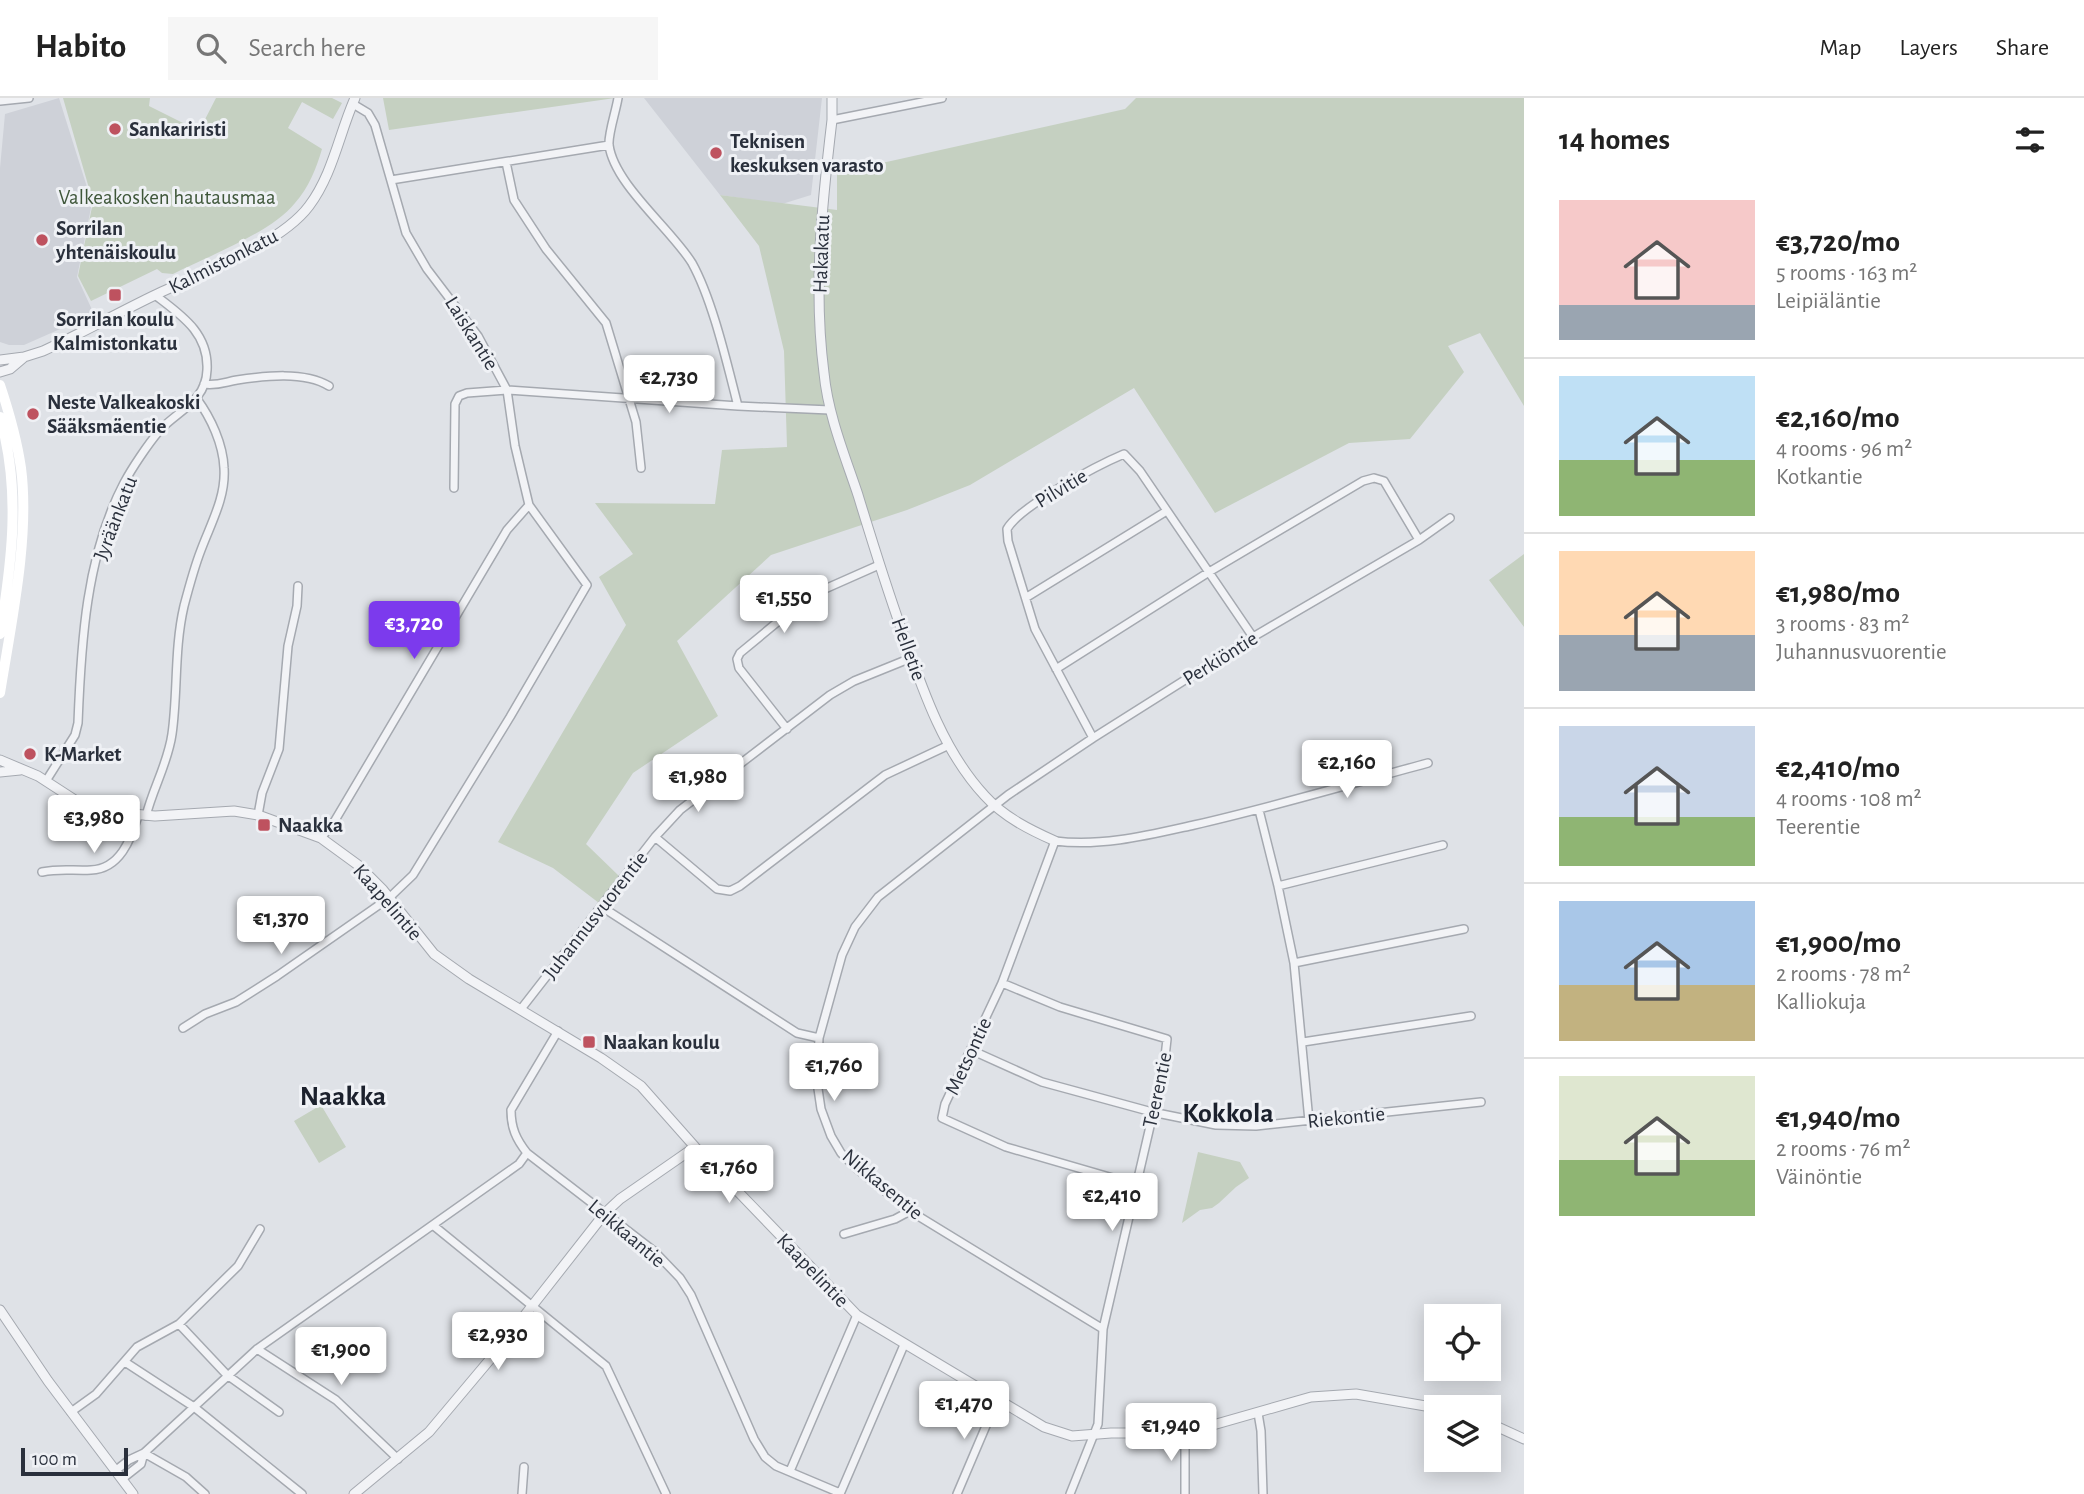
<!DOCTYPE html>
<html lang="en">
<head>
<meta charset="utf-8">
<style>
  :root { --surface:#fff; --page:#f6f6f6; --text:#222; --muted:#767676; --line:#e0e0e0; --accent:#7c3aed }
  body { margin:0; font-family:"Alegreya Sans",sans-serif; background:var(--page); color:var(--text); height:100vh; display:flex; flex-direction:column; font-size:26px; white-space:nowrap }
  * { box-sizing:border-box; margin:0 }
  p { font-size:23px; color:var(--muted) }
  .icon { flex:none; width:38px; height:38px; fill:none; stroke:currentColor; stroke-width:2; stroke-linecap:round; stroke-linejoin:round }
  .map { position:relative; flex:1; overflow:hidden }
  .side { display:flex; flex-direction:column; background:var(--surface); width:560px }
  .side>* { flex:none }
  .fabs { position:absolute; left:1424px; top:1206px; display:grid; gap:14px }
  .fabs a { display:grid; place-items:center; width:77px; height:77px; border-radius:0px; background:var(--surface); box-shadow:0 4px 18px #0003; font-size:35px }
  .scale { position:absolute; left:21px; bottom:18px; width:107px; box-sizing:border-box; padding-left:7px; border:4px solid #2a303c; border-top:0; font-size:19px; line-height:24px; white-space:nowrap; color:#2a303c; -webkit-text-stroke:5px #eff1f5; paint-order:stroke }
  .price { position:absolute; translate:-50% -60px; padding:0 16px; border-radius:7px; background:#fff; color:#222; font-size:23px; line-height:46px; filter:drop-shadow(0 2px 4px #0008) }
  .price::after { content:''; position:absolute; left:50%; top:42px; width:21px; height:16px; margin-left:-10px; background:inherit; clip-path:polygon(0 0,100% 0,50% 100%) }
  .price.on { background:var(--accent); color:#fff }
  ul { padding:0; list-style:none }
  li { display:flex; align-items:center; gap:21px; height:175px; padding:0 35px }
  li+li { border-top:2px solid var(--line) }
  li span { display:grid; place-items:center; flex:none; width:196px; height:140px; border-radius:0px; color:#555 }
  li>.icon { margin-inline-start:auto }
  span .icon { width:84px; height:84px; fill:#fffc; stroke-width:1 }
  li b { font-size:30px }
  h2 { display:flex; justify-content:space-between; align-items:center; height:84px; padding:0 35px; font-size:30px }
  header { display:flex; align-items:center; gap:42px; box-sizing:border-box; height:98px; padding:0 35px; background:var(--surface); border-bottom:2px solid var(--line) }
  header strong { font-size:33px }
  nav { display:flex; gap:38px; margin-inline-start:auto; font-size:24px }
  .search { width:490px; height:63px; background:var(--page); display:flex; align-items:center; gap:18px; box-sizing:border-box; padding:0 24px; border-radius:0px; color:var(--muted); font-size:26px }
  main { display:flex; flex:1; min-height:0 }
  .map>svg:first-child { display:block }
</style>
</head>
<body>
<header>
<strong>Habito</strong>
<div class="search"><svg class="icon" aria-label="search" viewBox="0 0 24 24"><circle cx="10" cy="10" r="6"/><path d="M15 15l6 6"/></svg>Search here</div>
<nav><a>Map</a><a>Layers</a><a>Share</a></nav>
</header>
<main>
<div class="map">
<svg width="1524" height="1396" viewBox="0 0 1524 1396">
  <rect width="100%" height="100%" fill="#dfe2e7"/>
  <path fill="#ced1d8" d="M59,0L92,105L77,179L94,216L24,247H9L0,244V70L5,16Z
    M644,0H822L811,97L782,106L720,97Z"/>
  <path fill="#c5d0c1" d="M63,0H150L149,8L199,33L216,0H332L342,5L333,21L302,4L288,30L322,51C316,71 309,89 295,105C271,135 208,158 173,176L162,175L157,171L91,203L78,178L93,104Z
    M383,0H615L389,32Z
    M1136,0H1524V308L1480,235L1448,248L1464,274L1410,341L1349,345L1215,415L1134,290L970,387L907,412L771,457L677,543L718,618L633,675L586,746L619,778L599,805L553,770L498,744L626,527L599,479L633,456L595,405L715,406L722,352L787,349L784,253L759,148L720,97L837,112V75L1125,11Z
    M1524,456V529L1489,482Z
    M321,1007L346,1049L319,1065L294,1023Z
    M1198,1054L1240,1064L1249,1080L1236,1089L1219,1105L1212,1110L1200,1112L1182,1125Z"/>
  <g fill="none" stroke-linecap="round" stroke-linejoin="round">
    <defs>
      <path id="minor" d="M618,0C616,13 608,36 609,47C614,86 671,131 692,165C713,203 727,266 738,308
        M0,3L29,0
        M832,22L942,0
        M506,64L514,102L546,151L606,225L636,324L641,370
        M391,82L609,47
        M204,286C217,288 225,284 237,282C265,278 304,273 329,288
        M454,390L455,306L459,298L467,295L507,292L738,308L830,312
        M1027,499L1165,414
        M1056,571L1209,474L1363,383L1374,380L1384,383L1419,442
        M787,631L739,570L737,561L740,555L809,498L879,467
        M1093,640L1035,531L1008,443L1007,431C1020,408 1098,367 1124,356L1140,373L1253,539
        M46,683L75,637L78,625C81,546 86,457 124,385C132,370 148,346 160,332C179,312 206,303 207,272C209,235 181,217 155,197
        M1259,712L1278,788L1294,865L1309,1023
        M258,717L262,695L279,651L288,548L297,508L298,488
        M146,718C153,690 168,665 172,636C178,594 174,551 184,508C189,489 194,470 201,452C211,425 226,399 224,370C223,346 211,320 197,301
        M655,739L717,791L730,793L740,788L885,677L949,647
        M321,740L334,724L507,432L529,407
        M42,774C61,770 73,773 91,772C120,771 131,741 138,718
        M1278,788L1443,747
        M602,809L797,935L819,940
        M1294,865L1464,831
        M1002,885L1060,909L1167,941L1164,968L1103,1231L1098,1326L1070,1396
        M521,911L655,739L680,712L830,597L854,583L911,560
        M183,930L205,916L236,904L277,878L389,800L413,777L510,619L587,487L529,407L515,348L507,292L478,238L427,171L406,135L375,27L368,15L353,6
        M558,933L511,1012C511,1030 516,1041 527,1055L654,1153L680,1180L691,1197L754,1341L765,1359L776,1368L840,1395
        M1303,944L1471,918
        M971,952L1042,984L1152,1014L1216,1027L1256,1028L1481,1004
        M1137,1087L1006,1049L942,1020L945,1006L1002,885L1055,743C1102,749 1149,737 1194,727C1273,709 1350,686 1428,665
        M434,1128L606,1268L666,1396
        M844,1136L895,1121L910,1113
        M179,1226L227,1277L279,1314
        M1103,1231L910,1113L856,1070L841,1055L831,1038L821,1011L817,984L819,940L842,857L855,829L878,799L1008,697L1093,640L1253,539L1419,442L1450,420
        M257,1251L336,1302L398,1361
        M125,1264L194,1309L302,1396
        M71,1314L96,1296L137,1249L179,1226L238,1168L260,1131
        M1258,1315L1261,1333L1263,1396
        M144,1355L186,1379L205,1396
        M115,1373L129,1362L144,1355L257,1251L519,1066L527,1055
        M790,1373L857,1217
        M122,1381L141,1366L144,1355
        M522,1396L524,1369
        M840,1396L904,1247
        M957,1396L997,1302
        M1185,1396V1335"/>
      <path id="tertiary" d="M832,0V22C822,106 813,190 824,275C828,317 845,358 858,397C872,443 886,488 902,533C922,590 943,653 985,698C1004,719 1030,732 1055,743
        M0,262L24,259L43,253C80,236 116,216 153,198C198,176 280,147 309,108C333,76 339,36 355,0
        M0,274L10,271L23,260
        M0,662L38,678L75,702L110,714L155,718L234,713L258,717L321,740L358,767L383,792L434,856L469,881L601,960L641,988L695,1049L857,1217L1044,1329L1072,1338L1111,1335H1185L1311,1299L1356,1296L1437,1310
        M0,674L20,672
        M0,1212L48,1283L133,1396
        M1489,1325L1524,1341
        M354,1396L429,1334L492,1259L605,1115L620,1101L695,1049"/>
    </defs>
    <use href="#minor" stroke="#a5a9b0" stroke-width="10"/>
    <use href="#tertiary" stroke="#a5a9b0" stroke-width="11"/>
    <use href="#minor" stroke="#f2f3f6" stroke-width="7"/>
    <use href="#tertiary" stroke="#f2f3f6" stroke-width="9"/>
    <path stroke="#fff" stroke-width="10" d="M0,287C9,314 17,342 21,370C30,439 11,526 0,595
      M0,319C21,392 12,463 0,536"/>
  </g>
  <g fill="#be525f" stroke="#eff1f5" stroke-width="2.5">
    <circle cx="115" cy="31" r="7"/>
    <circle cx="716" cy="55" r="7"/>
    <circle cx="42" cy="142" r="7"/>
    <rect x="108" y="190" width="14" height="14" rx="3.5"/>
    <circle cx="33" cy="316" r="7"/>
    <circle cx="30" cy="656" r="7"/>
    <rect x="257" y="720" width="14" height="14" rx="3.5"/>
    <rect x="582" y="937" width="14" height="14" rx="3.5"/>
  </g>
  <g text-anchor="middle" stroke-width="6" stroke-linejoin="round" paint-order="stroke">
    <g font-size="21" font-weight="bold" fill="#2a303c" stroke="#eff1f5" text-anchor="start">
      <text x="129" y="38">Sankariristi</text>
      <text x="730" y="50">Teknisen<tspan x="730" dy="24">keskuksen varasto</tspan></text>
      <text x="56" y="137">Sorrilan<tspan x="56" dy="24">yhtenäiskoulu</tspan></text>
      <text x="115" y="228" text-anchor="middle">Sorrilan koulu<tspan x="115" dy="24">Kalmistonkatu</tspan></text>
      <text x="47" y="311">Neste Valkeakoski<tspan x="47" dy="24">Sääksmäentie</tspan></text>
      <text x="44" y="663">K-Market</text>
      <text x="278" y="734">Naakka</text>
      <text x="603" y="951">Naakan koulu</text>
    </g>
    <g font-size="21" fill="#3e5639" stroke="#eff1f5">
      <text x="167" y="106">Valkeakosken hautausmaa</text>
    </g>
    <g font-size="21" fill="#2a303c" stroke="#eff1f5">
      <text transform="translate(821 156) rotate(-88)" y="7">Hakakatu</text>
      <text transform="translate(223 163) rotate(-27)" y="7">Kalmistonkatu</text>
      <text transform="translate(472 235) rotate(58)" y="7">Laiskantie</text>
      <text transform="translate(1061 390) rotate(-31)" y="7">Pilvitie</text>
      <text transform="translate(115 420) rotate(-69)" y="7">Jyräänkatu</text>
      <text transform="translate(909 551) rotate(70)" y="7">Helletie</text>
      <text transform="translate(1220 560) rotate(-32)" y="7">Perkiöntie</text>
      <text transform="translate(388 804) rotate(49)" y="7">Kaapelintie</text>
      <text transform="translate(595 817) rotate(-52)" y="7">Juhannusvuorentie</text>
      <text transform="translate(968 958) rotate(-65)" y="7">Metsontie</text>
      <text transform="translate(1157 992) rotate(-78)" y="7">Teerentie</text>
      <text transform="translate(1346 1019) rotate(-6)" y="7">Riekontie</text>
      <text transform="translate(883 1086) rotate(40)" y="7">Nikkasentie</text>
      <text transform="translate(627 1135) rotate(40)" y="7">Leikkaantie</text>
      <text transform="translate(813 1172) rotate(46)" y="7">Kaapelintie</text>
    </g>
    <g font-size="28" font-weight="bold" fill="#1c212d" stroke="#eff1f5">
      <text x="343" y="1007">Naakka</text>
      <text x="1228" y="1024">Kokkola</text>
    </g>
  </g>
</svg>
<div class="fabs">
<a><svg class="icon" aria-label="locate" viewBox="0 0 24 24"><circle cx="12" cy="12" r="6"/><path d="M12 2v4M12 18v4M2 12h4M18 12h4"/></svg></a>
<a><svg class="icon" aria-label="layers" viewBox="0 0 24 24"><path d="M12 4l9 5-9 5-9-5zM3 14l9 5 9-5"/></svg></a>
</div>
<div class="scale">100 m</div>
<b class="price" style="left:669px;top:317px">€2,730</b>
<b class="price" style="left:784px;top:537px">€1,550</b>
<b class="price on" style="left:414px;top:563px">€3,720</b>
<b class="price" style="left:1347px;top:702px">€2,160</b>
<b class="price" style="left:698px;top:716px">€1,980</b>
<b class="price" style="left:94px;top:757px">€3,980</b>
<b class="price" style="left:281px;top:858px">€1,370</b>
<b class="price" style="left:834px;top:1005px">€1,760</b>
<b class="price" style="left:729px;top:1107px">€1,760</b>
<b class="price" style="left:1112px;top:1135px">€2,410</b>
<b class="price" style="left:498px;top:1274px">€2,930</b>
<b class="price" style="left:341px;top:1289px">€1,900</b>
<b class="price" style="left:964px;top:1343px">€1,470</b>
<b class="price" style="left:1171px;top:1365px">€1,940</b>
</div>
<section class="side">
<h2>14 homes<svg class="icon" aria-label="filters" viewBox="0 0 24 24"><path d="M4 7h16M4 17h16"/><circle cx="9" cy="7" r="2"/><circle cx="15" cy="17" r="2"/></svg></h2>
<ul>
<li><span style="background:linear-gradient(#f6c9c9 75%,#9aa5b1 0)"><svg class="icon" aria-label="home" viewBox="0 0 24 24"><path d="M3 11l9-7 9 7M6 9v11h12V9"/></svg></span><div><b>€3,720/mo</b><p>5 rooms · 163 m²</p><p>Leipiäläntie</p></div></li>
<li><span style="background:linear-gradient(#bfe0f5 60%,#8fb573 0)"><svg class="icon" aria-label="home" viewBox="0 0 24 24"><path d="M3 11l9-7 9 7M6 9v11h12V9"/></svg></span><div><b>€2,160/mo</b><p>4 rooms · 96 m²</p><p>Kotkantie</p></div></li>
<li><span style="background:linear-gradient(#ffd9b3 60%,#9aa5b1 0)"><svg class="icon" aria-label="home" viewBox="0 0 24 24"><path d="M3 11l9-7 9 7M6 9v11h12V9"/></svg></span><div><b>€1,980/mo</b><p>3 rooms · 83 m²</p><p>Juhannusvuorentie</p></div></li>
<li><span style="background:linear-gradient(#c9d6e8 65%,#8fb573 0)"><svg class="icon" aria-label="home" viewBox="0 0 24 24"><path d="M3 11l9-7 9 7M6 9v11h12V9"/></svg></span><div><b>€2,410/mo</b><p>4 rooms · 108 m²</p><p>Teerentie</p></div></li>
<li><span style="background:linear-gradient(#a9c7e8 60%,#c2b280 0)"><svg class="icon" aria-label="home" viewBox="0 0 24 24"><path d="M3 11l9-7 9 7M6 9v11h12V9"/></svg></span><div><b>€1,900/mo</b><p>2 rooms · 78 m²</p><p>Kalliokuja</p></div></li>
<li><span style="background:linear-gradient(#dfe7d0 60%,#8fb573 0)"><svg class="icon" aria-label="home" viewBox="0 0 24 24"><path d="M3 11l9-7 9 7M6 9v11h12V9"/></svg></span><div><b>€1,940/mo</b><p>2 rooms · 76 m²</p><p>Väinöntie</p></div></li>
</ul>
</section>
</main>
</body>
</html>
